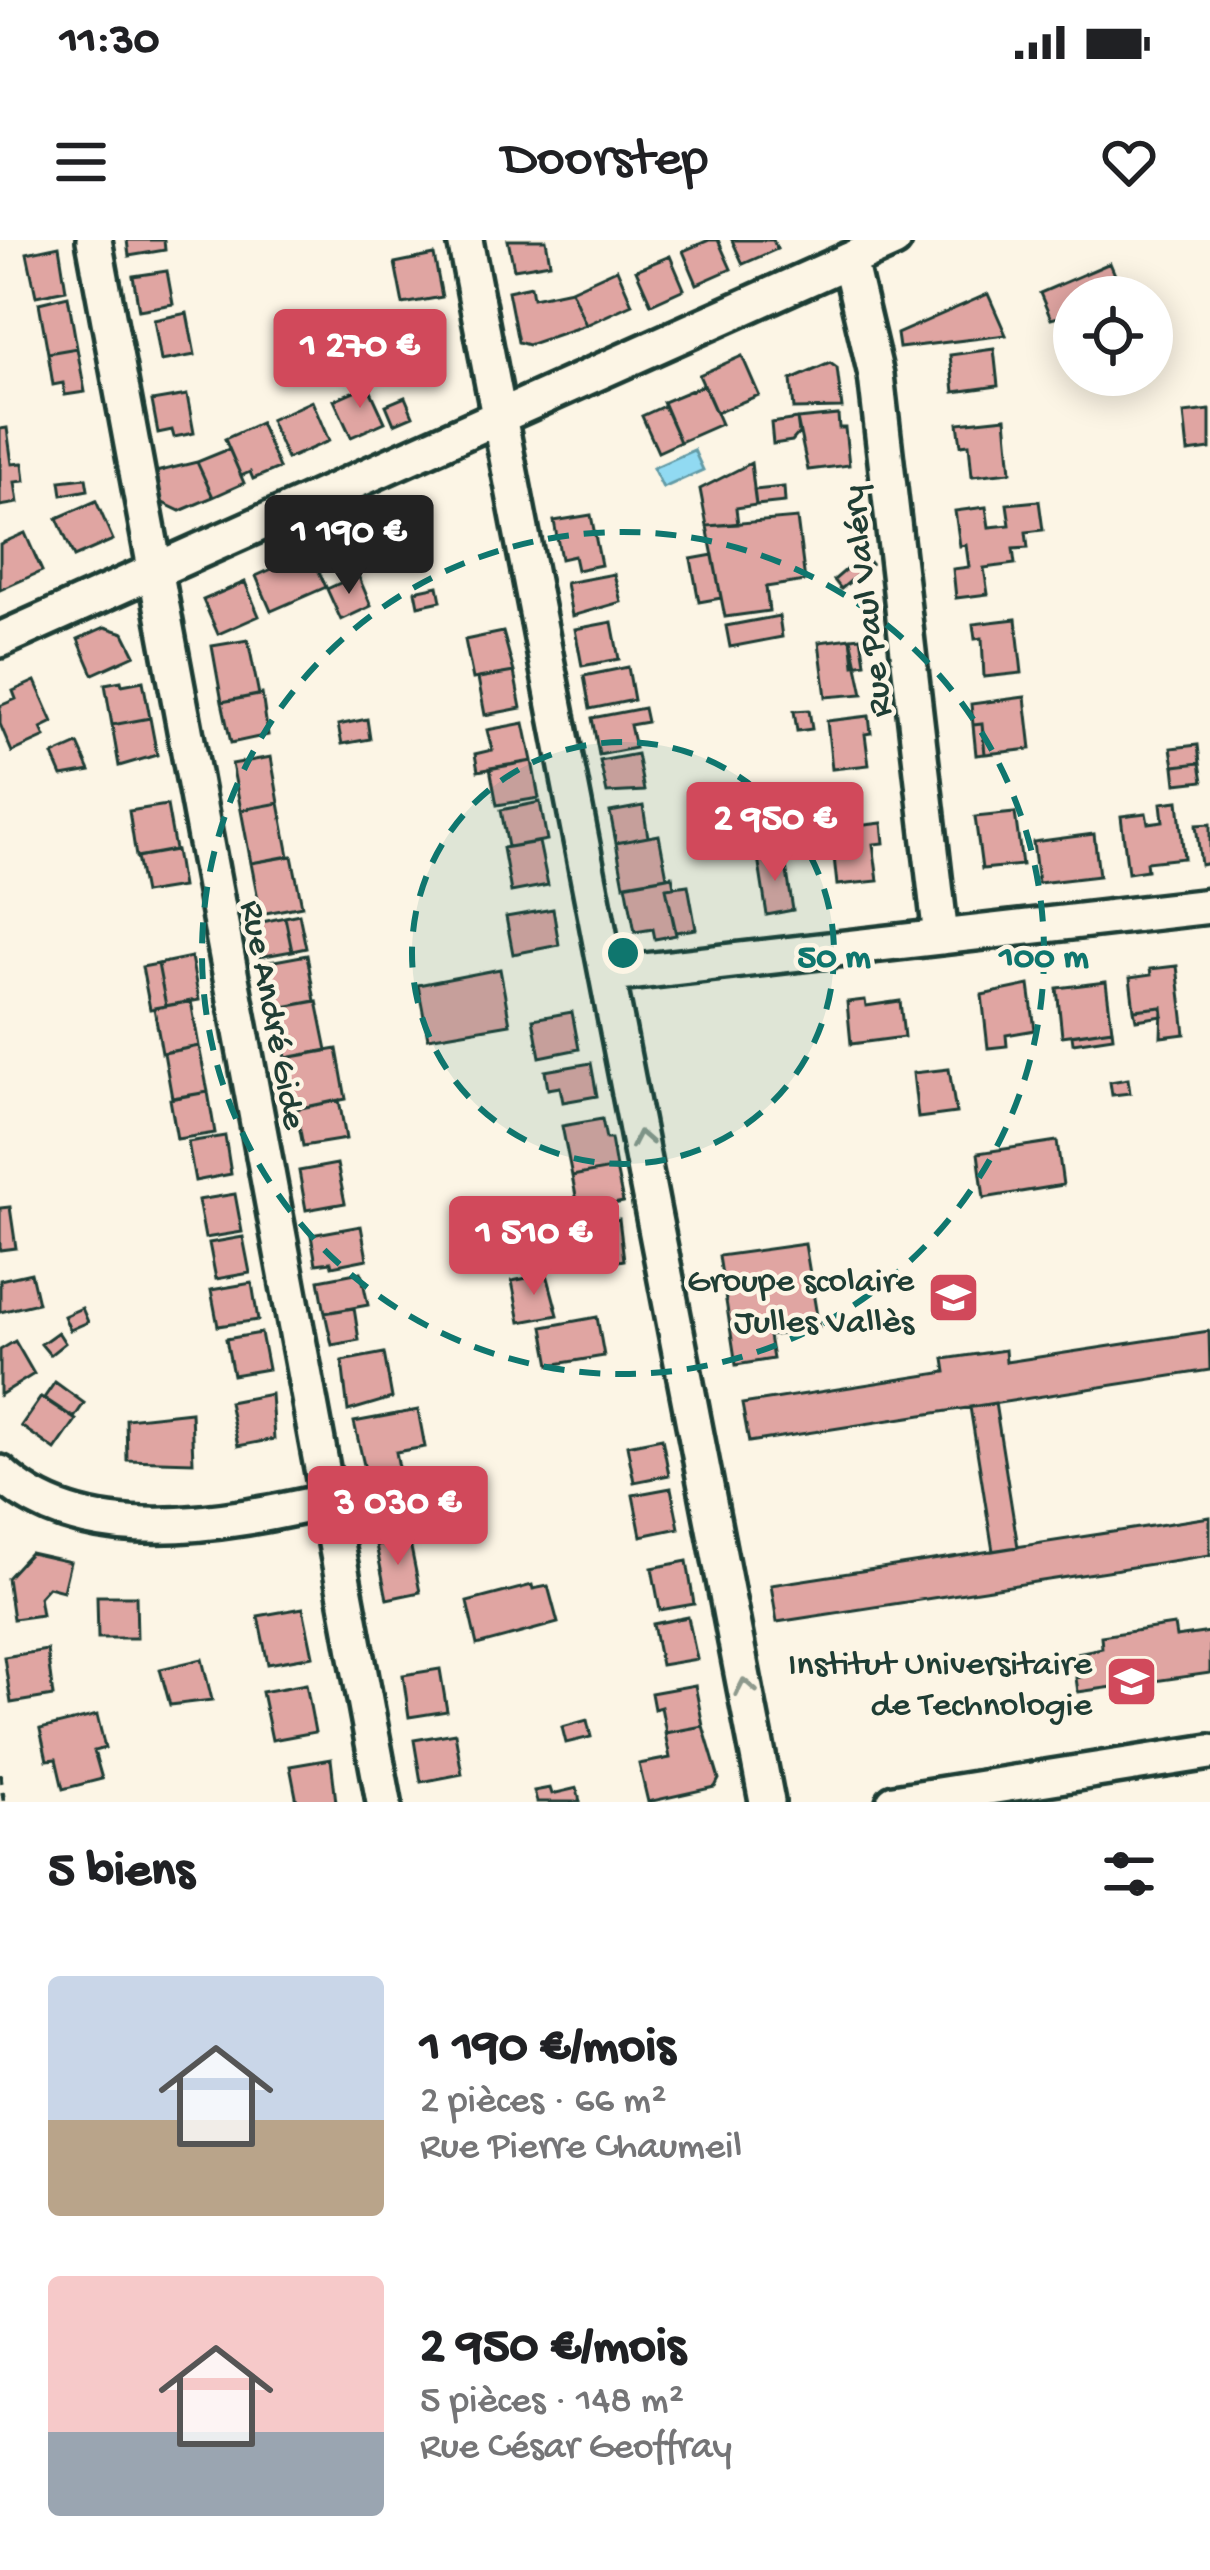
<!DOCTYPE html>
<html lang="fr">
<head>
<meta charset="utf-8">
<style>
  :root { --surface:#fff; --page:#f6f6f6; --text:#202124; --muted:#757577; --accent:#d1495b }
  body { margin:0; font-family:"Gochi Hand",sans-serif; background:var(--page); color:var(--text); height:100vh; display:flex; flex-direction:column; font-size:45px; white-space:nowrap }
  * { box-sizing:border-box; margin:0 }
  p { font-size:39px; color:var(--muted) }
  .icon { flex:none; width:66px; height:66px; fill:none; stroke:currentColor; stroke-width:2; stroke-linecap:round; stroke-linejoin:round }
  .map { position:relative; height:1562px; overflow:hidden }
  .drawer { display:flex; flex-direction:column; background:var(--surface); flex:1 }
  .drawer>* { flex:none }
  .buttons { position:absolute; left:1053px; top:36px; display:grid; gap:24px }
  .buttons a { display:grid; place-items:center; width:120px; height:120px; border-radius:50%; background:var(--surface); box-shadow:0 6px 30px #0003; font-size:60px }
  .price { position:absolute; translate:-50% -102px; padding:0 27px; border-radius:12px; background:var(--accent); color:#fff; font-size:39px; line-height:78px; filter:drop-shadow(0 3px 6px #0008) }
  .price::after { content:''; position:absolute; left:50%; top:72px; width:36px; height:27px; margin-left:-18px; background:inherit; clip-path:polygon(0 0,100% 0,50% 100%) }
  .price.current { background:#222; color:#fff }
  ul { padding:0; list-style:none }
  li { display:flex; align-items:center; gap:36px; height:300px; padding:0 48px }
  li span { display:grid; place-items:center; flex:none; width:336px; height:240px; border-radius:12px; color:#555 }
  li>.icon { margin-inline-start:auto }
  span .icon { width:144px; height:144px; fill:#fffc; stroke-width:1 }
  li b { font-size:51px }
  h2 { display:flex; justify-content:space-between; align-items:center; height:144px; padding:0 48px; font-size:51px }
  .status { display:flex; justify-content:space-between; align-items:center; height:84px; padding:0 60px; background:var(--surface); direction:ltr }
  .status svg { height:33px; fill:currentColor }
  header { display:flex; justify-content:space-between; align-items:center; height:156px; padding:0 48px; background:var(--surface); font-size:54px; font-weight:600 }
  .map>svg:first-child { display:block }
</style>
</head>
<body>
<div class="status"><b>11:30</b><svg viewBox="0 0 49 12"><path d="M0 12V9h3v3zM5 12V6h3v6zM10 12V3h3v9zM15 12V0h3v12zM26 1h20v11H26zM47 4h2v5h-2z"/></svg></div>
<header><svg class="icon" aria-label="menu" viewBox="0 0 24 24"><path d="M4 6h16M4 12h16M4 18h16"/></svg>Doorstep<svg class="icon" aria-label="heart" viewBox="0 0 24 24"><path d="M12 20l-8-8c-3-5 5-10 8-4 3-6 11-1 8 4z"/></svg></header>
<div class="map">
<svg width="1210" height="1562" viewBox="0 0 1210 1562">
  <rect width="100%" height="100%" fill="#fcf5e5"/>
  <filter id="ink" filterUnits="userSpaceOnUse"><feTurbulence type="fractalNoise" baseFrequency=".00833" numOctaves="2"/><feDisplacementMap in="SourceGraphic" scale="24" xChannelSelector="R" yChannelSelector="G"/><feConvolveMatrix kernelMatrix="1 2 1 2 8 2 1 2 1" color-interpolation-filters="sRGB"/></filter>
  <g filter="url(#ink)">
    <path fill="#91daf2" stroke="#639ba6" stroke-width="3" d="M694,210L703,230L663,248L653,228Z"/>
    <path fill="#e0a5a2" stroke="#1f3d34" stroke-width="3" d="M127,0H164L165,10L129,16Z
      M508,0H546L550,23L514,29Z
      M709,0H718L731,29L697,44L683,11Z
      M732,0H773L777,9L743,24Z
      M59,6L66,50L36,56L27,13Z
      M434,15L442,57L403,64L395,23Z
      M670,16L684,49L651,64L636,30Z
      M1110,23L1124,56L1074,57V73L1051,79L1040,53Z
      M617,29L632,64L586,85L571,50Z
      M167,31L173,64L139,70L133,36Z
      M531,46L533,58L571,50L586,85L528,105L518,102L508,51Z
      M988,54L1006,95L899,108L897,94Z
      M68,56L77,108L48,113L39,63Z
      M187,73L195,115L161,121L154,80Z
      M341,99L343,109L305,117L300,108Z
      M77,108L85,152L65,155L63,143L53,145L48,113Z
      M300,108L312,132L299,139L288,116Z
      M994,109L998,146L954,152L950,115Z
      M742,116L759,155L716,173L699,135Z
      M830,123L837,128L842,168L794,169L791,140Z
      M368,145L385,182L351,197L334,160Z
      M704,145L721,184L680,202L663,162Z
      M187,155L194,193L174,197L172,190L158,193L152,161Z
      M405,157L413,176L394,184L386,165Z
      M312,161L329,201L287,219L270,180Z
      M664,166L680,202L658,212L642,176Z
      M1210,170V209L1188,212L1184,173Z
      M838,175L839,188H845L849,225L808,230L797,179Z
      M1006,178L1011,232L972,236L969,204L961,205L958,183Z
      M797,179L799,193L792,201L773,204L771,183Z
      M260,183L279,228L253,239L250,232L241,236L225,199Z
      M7,188L12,224L23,223L25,241L15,242L18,263L0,266V189Z
      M229,209L244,243L213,257L197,222Z
      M197,222L213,257L180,271L161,262L156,232Z
      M751,223L756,265L736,268L738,284L707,286L700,249Z
      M86,238L88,250L62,255L60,241Z
      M784,247L785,262L756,265L754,250Z
      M96,261L113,300L74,317L57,278Z
      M1039,261L1043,290L1026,292L1028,308L1013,309L1015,324L984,328L988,354L956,358L953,329L969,327L966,305L960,306L955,271L986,267L989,287L1010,285L1007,264Z
      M380,267L392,297L379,303L383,312L358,322L344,283Z
      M591,275L601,325L577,330L574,316L561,319L554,281Z
      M797,278L805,341L766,347L769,371L725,377L707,286Z
      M25,293L42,331L0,350V304Z
      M310,312L326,347L271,371L256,336Z
      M713,315L721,358L699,362L691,319Z
      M863,315L871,324L841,349L834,340Z
      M614,334L621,362L572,376L566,343Z
      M358,335L371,366L341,380L327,349Z
      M245,342L259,376L218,394L203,360Z
      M438,346L441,361L418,366L415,351Z
      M779,376L782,397L730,407L726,386Z
      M1016,379L1022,433L984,437L982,398L975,399L973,384Z
      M612,382L619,419L582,426L575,389Z
      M105,387L124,393L135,415L93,434L78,399Z
      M503,392L514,432L473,439L465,400Z
      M861,397L865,423L854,425L851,398Z
      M851,398L863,454L826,457L819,402Z
      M248,400L259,455L222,462L212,406Z
      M628,427L634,460L590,469L584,436Z
      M514,432L521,468L485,475L478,438Z
      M35,441L53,482L41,488L45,497L12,512L0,484V466L16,459L13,451Z
      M121,441L122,445L143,441L150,478L112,485L105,444Z
      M262,454L268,495L231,503L222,462Z
      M1025,457L1031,509L985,514L982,484L973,485L971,464Z
      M644,468L647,482L630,485L635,508L599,515L592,478Z
      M809,470L812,489L797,491L794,471Z
      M869,476L871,493L865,494L869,525L832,529L827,481Z
      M150,478L157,515L119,526L112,485Z
      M367,479L370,499L342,504L338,485Z
      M524,483L532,521L478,531L475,514L492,510L487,490Z
      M982,484L985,514L976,515L973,485Z
      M78,504L90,531L62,536L53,515Z
      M1198,505L1200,523L1174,526L1171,508Z
      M637,514L644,551L607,553L600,521Z
      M271,517L279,563L241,570L232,524Z
      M532,521L539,558L497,565L490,528Z
      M1200,523L1203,541L1176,544L1174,526Z
      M1178,561L1184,618L1146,622L1147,630L1128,633L1121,576L1146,573L1148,583L1163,581L1161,563Z
      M540,562L547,600L508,607L501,570Z
      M279,563L289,616L251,623L241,570Z
      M167,565L175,610L136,617L129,571Z
      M643,566L648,597L616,603L610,572Z
      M1015,573L1022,625L982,629L975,577Z
      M882,583L884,603L873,604L878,641L837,645L831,589Z
      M1210,584V623L1201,625L1196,585Z
      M1094,594L1099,636L1038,643L1033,602Z
      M659,595L667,637L624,645L616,603Z
      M539,602L548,645L511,652L503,608Z
      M176,610L182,647L144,653L137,617Z
      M784,613L793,670L767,675L758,617Z
      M292,616L302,666L261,674L251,623Z
      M672,636L674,647L666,648L676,695L655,699L653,689L635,692L626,644Z
      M688,645L696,689L676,692L666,648Z
      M553,669L559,705L513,714L506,677Z
      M299,674L306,708L292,711L285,677Z
      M285,677L292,711L259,717L253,684Z
      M307,715L315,761L278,768L269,722Z
      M191,717L199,760L166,766L158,724Z
      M158,724L166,766L150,769L142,727Z
      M1177,726L1185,794L1161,797L1162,767L1134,770L1130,738L1151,735L1150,729Z
      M500,729L510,784L428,798L418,745Z
      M1106,742L1112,789L1062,796L1057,748Z
      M1029,745L1035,790L1006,795L1007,806L988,808L982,755Z
      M865,760L866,766L900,761L904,797L851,804L847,762Z
      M191,761L199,806L162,813L154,768Z
      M317,761L327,810L286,818L278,768Z
      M1162,767L1163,776L1136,780L1134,770Z
      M572,772L579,809L540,817L533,779Z
      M1112,789L1113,797L1073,803L1072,795Z
      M199,806L208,852L172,858L164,813Z
      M337,809L346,859L296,869L286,818Z
      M591,823L597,856L563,862L560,847L548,849L545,831Z
      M949,829L956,873L918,878L913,833Z
      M1128,839L1130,853L1112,855L1110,842Z
      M208,852L215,893L177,899L170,859Z
      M339,860L346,899L303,906L296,869Z
      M602,879L606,899H611L616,928L572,936L562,886Z
      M225,896L231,934L195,941L188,902Z
      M1057,901L1063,945L984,958L978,913Z
      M337,924L345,963L306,970L299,931Z
      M616,928L623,962L579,971L572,936Z
      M235,954L242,992L205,998L198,960Z
      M10,967L16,1008L0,1010V968Z
      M619,979L624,1020L590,1026L583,986Z
      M361,986L367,1019L332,1026L331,1022L316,1024L311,995Z
      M243,997L250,1033L216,1039L209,1003Z
      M486,1002L490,1028L474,1031L469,1006Z
      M805,1004L819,1088L769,1096L773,1119L736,1125L719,1016Z
      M361,1032L368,1065L325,1073L319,1040Z
      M31,1033L38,1063L0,1072V1040Z
      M547,1034L558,1075L520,1082L512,1041Z
      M252,1043L258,1080L218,1086L211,1050Z
      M82,1068L88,1082L70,1090L64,1076Z
      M354,1068L359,1100L332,1105L325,1073Z
      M597,1077L604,1116L550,1125L543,1087Z
      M1209,1091L1210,1130L749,1202L742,1164L946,1132L944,1119L1005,1110L1006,1122Z
      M58,1092L65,1103L50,1115L41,1104Z
      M261,1093L268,1129L233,1135L226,1099Z
      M15,1101L34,1134L0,1155V1110Z
      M384,1113L392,1158L348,1171L342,1121Z
      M55,1142L84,1163L74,1178L44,1158Z
      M271,1154L274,1199L238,1206L229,1162Z
      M41,1157L76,1180L55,1210L21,1186Z
      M995,1163L1018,1307L993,1311L970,1167Z
      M418,1170L425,1207L396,1212L400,1233L367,1238L354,1182Z
      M191,1172L193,1222L127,1220L126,1179Z
      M662,1198L669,1235L634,1242L627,1205Z
      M671,1248L679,1288L641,1296L633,1255Z
      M1210,1277V1315L777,1382L771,1345Z
      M409,1298L420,1352L387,1359L376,1305Z
      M30,1313L70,1322L63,1351L48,1347L39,1357L42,1375L13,1379L7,1338Z
      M687,1321L694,1364L660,1370L652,1328Z
      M532,1345L533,1349L548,1346L558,1383L477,1405L467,1362Z
      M97,1356H136L137,1398H98Z
      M303,1368L313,1416L268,1424L258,1376Z
      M688,1377L697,1419L661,1425L653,1384Z
      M1174,1385L1176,1397L1210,1392V1433L1078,1452L1076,1438L1081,1437L1077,1413L1102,1408L1101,1396Z
      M47,1410L53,1456L11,1463L4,1417Z
      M202,1419L212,1460L170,1465L160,1429Z
      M440,1429L447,1471L409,1477L403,1435Z
      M306,1444L315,1492L272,1500L262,1452Z
      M695,1445L703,1486L666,1493L661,1467L654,1469L651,1453Z
      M97,1475L105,1508L94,1511L102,1539L63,1549L56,1519L47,1520L40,1489Z
      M587,1480L591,1497L566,1503L562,1487Z
      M703,1486L719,1539L715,1547L648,1562L639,1524L670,1518L665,1493Z
      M455,1493L462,1534L421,1542L414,1500Z
      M331,1519L336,1562H297L290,1526Z
      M550,1548L552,1554L577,1548L580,1562H537L534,1551Z"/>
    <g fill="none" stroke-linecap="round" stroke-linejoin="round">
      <defs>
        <path id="street" d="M94,0L384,1562
          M465,0L767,1562
          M849,20L876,135L941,697
          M0,400L894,0
          M610,735L1210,666
          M0,1233C84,1313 228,1283 328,1261
          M894,1562L1210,1512"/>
      </defs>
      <use href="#street" stroke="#1f3d34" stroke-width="42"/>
      <path stroke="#1f3d34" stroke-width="4.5" stroke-dasharray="9 9" stroke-linecap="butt" d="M0,1534L4,1562"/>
      <use href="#street" stroke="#fcf5e5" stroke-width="33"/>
    </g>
    <defs><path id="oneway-chevron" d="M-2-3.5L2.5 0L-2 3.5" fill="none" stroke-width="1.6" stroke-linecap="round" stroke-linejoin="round" transform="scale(3)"/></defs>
    <g stroke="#8e998c">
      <use href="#oneway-chevron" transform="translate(641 899) rotate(-101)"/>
      <use href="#oneway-chevron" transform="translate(745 1447) rotate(-101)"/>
    </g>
  </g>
  <circle cx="623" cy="713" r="211" fill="#0f766e" fill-opacity=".12"/>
  <g fill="none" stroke="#0f766e" stroke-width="6" stroke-dasharray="21 15">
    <circle cx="623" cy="713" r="211"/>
    <circle cx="623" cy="713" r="421"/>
  </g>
  <defs>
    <symbol id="school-square" viewBox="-11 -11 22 22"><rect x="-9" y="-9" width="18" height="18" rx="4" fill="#d1495b" stroke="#fcf5e5"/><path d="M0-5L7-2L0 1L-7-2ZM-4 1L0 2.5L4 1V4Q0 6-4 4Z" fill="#fff"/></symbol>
    <symbol id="university-square" viewBox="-11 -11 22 22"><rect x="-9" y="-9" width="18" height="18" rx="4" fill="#d1495b" stroke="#fcf5e5"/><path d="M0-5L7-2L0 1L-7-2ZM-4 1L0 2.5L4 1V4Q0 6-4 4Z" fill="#fff"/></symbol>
  </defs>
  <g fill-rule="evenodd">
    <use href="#school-square" x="924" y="1028" width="59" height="59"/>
    <use href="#university-square" x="1102" y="1412" width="59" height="59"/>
  </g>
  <g text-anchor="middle" stroke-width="9" stroke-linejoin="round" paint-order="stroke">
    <g font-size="36" fill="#1f3d34" stroke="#fcf5e5">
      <text transform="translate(863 362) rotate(-97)" y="13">Rue Paul Valéry</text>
      <text transform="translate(277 774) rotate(79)" y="13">Rue André Gide</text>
    </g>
    <g font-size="36" fill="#1f3d34" stroke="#fcf5e5" text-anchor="end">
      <text x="914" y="1050">Groupe scolaire<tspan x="914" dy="41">Julles Vallès</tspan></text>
      <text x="1092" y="1433">Institut Universitaire<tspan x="1092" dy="41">de Technologie</tspan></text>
    </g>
  </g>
  <circle cx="623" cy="713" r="18" fill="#0f766e" stroke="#fcf5e5" stroke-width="6"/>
  <g font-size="36" text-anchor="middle" font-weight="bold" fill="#0f766e" stroke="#fcf5e5" stroke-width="9" stroke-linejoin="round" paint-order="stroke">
    <text x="834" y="726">50 m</text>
    <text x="1044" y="726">100 m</text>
  </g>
</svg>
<div class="buttons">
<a><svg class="icon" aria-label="locate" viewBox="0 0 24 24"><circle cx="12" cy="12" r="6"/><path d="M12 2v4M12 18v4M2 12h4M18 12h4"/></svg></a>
</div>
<b class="price" style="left:360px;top:171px">1 270 €</b>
<b class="price current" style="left:349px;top:357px">1 190 €</b>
<b class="price" style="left:775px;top:644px">2 950 €</b>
<b class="price" style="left:534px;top:1058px">1 510 €</b>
<b class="price" style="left:398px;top:1328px">3 030 €</b>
</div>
<section class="drawer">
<h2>5 biens<svg class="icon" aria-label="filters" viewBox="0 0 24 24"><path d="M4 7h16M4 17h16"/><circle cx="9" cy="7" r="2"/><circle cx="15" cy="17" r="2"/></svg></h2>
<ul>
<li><span style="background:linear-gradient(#c9d6e8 60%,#b9a48a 0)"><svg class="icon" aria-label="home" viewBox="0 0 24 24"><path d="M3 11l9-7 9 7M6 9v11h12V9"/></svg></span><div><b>1 190 €/mois</b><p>2 pièces · 66 m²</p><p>Rue Pierre Chaumeil</p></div></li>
<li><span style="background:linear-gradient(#f6c9c9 65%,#9aa5b1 0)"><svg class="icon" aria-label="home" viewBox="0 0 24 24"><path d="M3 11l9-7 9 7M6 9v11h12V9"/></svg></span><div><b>2 950 €/mois</b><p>5 pièces · 148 m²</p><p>Rue César Geoffray</p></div></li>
</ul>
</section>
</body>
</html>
